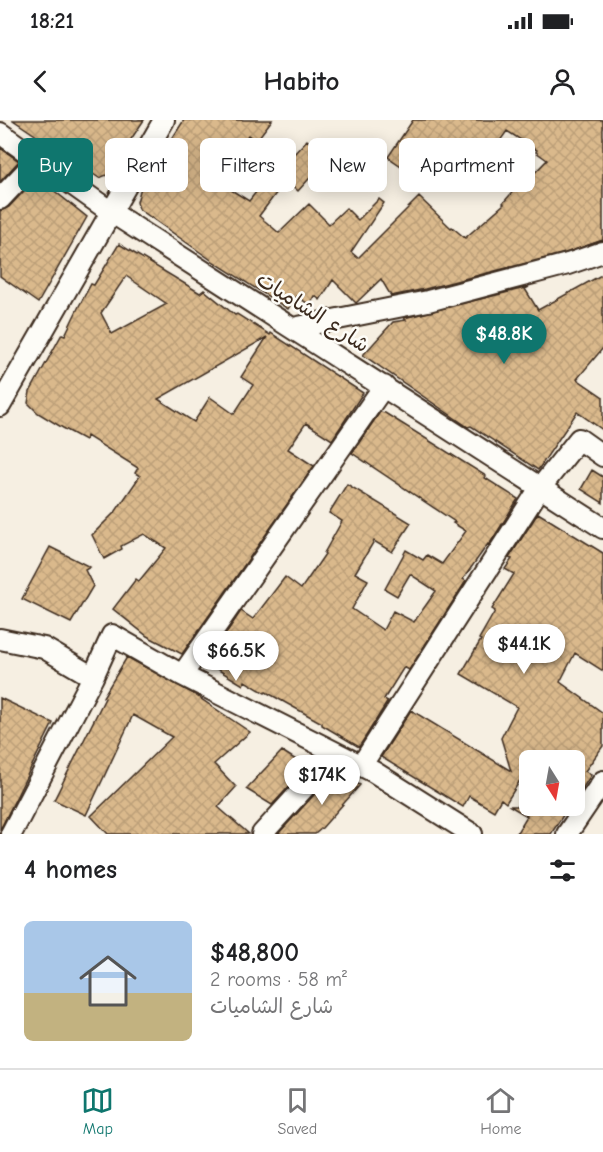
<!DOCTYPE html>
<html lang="en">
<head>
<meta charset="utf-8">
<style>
  :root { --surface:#fff; --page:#f6f6f6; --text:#202124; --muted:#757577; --line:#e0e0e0; --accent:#0f766e }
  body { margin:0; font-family:"Comic Neue","Playpen Sans Arabic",sans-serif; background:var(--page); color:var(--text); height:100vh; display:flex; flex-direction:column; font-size:22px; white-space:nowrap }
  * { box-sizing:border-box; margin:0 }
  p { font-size:20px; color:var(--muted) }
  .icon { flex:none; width:33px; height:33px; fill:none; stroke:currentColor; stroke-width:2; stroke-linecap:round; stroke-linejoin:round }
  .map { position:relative; height:714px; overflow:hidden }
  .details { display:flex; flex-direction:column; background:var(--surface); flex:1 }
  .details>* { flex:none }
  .hud { position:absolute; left:18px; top:18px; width:567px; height:54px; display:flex; gap:12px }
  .needle { width:39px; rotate:169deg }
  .controls { position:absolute; left:519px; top:630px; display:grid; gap:12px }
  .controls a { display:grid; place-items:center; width:66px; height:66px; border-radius:9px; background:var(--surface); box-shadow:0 3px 15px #0003; font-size:30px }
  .price { position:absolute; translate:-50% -51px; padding:0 14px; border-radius:21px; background:#fff; color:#222; font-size:20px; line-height:39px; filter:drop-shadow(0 2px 3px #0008) }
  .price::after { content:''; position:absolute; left:50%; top:36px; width:18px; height:14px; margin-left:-9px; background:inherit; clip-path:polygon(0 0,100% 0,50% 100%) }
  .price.current { background:var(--accent); color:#fff }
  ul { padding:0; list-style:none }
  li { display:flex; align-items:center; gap:18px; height:150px; padding:0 24px }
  li span { display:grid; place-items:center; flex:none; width:168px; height:120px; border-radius:9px; color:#555 }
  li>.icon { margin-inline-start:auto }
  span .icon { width:72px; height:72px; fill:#fffc; stroke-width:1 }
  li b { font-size:26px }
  h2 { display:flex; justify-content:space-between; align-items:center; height:72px; padding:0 24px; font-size:26px }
  .pill { padding:0 21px; border-radius:9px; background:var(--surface); box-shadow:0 3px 15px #0003; font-size:21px; line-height:54px }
  .pill.current { background:var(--accent); color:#fff }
  .status { display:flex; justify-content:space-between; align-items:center; height:42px; padding:0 30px; background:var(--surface); direction:ltr }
  .status svg { height:16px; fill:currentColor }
  header { display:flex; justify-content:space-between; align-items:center; height:78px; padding:0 24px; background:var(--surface); font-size:27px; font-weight:800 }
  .tab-bar { display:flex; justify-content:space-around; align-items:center; height:84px; border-top:2px solid var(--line); background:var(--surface); font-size:16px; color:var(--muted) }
  .tab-bar a { display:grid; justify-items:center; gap:3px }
  .tab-bar .current { color:var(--accent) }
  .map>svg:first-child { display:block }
</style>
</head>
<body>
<div class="status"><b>18:21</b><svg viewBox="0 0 49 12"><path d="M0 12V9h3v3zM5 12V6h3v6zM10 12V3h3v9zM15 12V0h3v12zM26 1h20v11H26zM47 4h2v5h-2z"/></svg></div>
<header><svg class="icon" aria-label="back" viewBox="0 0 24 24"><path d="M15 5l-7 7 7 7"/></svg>Habito<svg class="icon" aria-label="person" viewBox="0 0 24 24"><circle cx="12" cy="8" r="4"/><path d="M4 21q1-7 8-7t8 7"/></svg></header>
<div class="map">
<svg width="603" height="714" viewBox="0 0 603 714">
  <defs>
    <pattern id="building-cross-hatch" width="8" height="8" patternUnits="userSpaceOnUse" patternTransform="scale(1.5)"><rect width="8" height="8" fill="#dab98c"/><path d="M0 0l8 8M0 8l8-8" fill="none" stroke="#bc9f78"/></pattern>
  </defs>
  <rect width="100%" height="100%" fill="#f6efe2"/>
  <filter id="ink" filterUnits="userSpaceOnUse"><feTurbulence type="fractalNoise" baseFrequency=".0167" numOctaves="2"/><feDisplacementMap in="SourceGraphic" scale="12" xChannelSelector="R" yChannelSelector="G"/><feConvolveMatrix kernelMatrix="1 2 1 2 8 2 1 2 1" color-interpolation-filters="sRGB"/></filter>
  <g filter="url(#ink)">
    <path fill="url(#building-cross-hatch)" stroke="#3b2a1e" stroke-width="1.5" fill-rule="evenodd" d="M13,0H144L107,55L99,58Z
      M184,0H272L256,21L248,15L215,60L249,81L260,67L262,68L307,20L327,39L298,71L286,60L259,96L279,113L309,84L329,104L346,88L358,100L379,79L384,83L351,132L358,138L419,77L451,108L452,107L465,118L504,84L503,83L516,68L518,70L547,40L536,32L537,30L507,11L468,65L444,48L450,40L425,22L407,50L388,37L413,0H603V120L565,133L425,169L391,176L381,159L356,183L333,160L320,180L315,176L310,185L296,176L288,189L214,142L139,89L137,82L141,67Z
      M0,28L19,41L0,62Z
      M37,57L87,97L38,183L0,156V91L9,87Z
      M119,124L200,173L204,170L235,195L237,194L270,215L271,213L363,273L332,320L306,303L288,329L314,346L182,534L147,516L113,489L136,459L139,461L166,428L144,414L121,426L122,429L104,439L92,415L116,391L140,356L135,353L138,348L87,316L85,320L63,308L38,293L28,283L30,272L62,214L65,215L79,186L91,164L94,165ZM126,156L167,184L112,214L101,193ZM267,217L241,257L253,265L234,294L210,277L194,302L158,279Z
      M603,154V228L577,259L603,277V310L577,292L538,350L471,306L468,307L363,235L393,202L406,200L404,198L529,167L525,169L538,190Z
      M380,292L385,293L486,356L485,358L518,379L489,425L488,424L463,459L466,461L409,550L404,547L384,579L388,581L359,627L322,605V603L266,572L265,573L245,561L243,565L212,546L221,533L212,534L241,491L253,499L285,457L301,469L325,434L324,433L342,401L329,393L347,364L411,403L392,432L374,421L355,453L368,460L352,489L383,510L393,491L414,502L436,471L410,454L397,476L385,469L406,430L423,440L427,435L442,444L466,411L453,403L455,402L352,333Z
      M592,350L603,357V383L581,369Z
      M538,393L603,433V551L575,533L560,562L603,593V626L585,651L591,655L574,682V640H530V657L524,654L506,683L501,679L494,691L469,676L463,687L381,637L411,590L511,651L501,618L517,587L461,554L481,520L479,519L495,491L492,489L514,454L505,449L512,439L509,438Z
      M50,427L90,447L85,450L93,466L71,503L22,479Z
      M127,537L192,573L250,612L214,644L236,667L218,687L249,714H108L91,696L172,617L133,595L86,695L54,680L105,578L103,577Z
      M0,578L53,603L0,710Z
      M282,631L307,647L272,685L246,669Z
      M336,651L360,665L322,708L315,714H278Z
      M510,686H569L551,714H516L527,696Z"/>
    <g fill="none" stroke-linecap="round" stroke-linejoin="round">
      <defs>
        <path id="street" d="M0,13L111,92L603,408
          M0,79L37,40
          M293,208L428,181L568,144L603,132
          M0,286L164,0
          M0,519L44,528L93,557L112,515L182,555L374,652L472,714
          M182,555L384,266
          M361,646L540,368L579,319L603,336
          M11,714L93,557
          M262,714L336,633
          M567,714L603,661"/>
      </defs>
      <use href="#street" stroke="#3b2a1e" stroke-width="24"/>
      <use href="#street" stroke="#fdfcf7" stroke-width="20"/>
    </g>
  </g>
  <g text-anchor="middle" stroke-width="5" stroke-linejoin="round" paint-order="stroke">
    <g font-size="21" fill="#3b2a1e" stroke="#fdfcf7">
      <text transform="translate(313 192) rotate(33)" y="7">شارع الشاميات</text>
    </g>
  </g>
</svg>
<div class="controls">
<a><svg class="needle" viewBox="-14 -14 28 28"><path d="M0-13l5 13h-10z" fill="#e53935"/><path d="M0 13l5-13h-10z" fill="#757577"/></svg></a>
</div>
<b class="price current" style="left:504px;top:245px">$48.8K</b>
<b class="price" style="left:524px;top:555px">$44.1K</b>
<b class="price" style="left:236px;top:562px">$66.5K</b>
<b class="price" style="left:322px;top:686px">$174K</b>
<div class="hud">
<a class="pill current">Buy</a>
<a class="pill">Rent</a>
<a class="pill">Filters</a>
<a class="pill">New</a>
<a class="pill">Apartment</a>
</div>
</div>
<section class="details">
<h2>4 homes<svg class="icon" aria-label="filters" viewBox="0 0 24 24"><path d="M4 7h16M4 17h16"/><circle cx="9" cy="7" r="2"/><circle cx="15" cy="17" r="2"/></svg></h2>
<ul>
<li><span style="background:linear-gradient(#a9c7e8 60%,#c2b280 0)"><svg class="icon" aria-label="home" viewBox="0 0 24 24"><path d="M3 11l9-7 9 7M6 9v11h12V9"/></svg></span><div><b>$48,800</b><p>2 rooms · 58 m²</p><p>شارع الشاميات</p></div></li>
</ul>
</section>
<nav class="tab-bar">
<a class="current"><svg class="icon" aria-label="map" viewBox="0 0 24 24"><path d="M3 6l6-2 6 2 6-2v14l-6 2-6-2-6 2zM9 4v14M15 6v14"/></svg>Map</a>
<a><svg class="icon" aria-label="saved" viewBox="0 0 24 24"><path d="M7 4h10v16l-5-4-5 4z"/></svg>Saved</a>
<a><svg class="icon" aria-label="home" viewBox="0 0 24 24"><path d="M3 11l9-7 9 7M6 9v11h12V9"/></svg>Home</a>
</nav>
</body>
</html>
